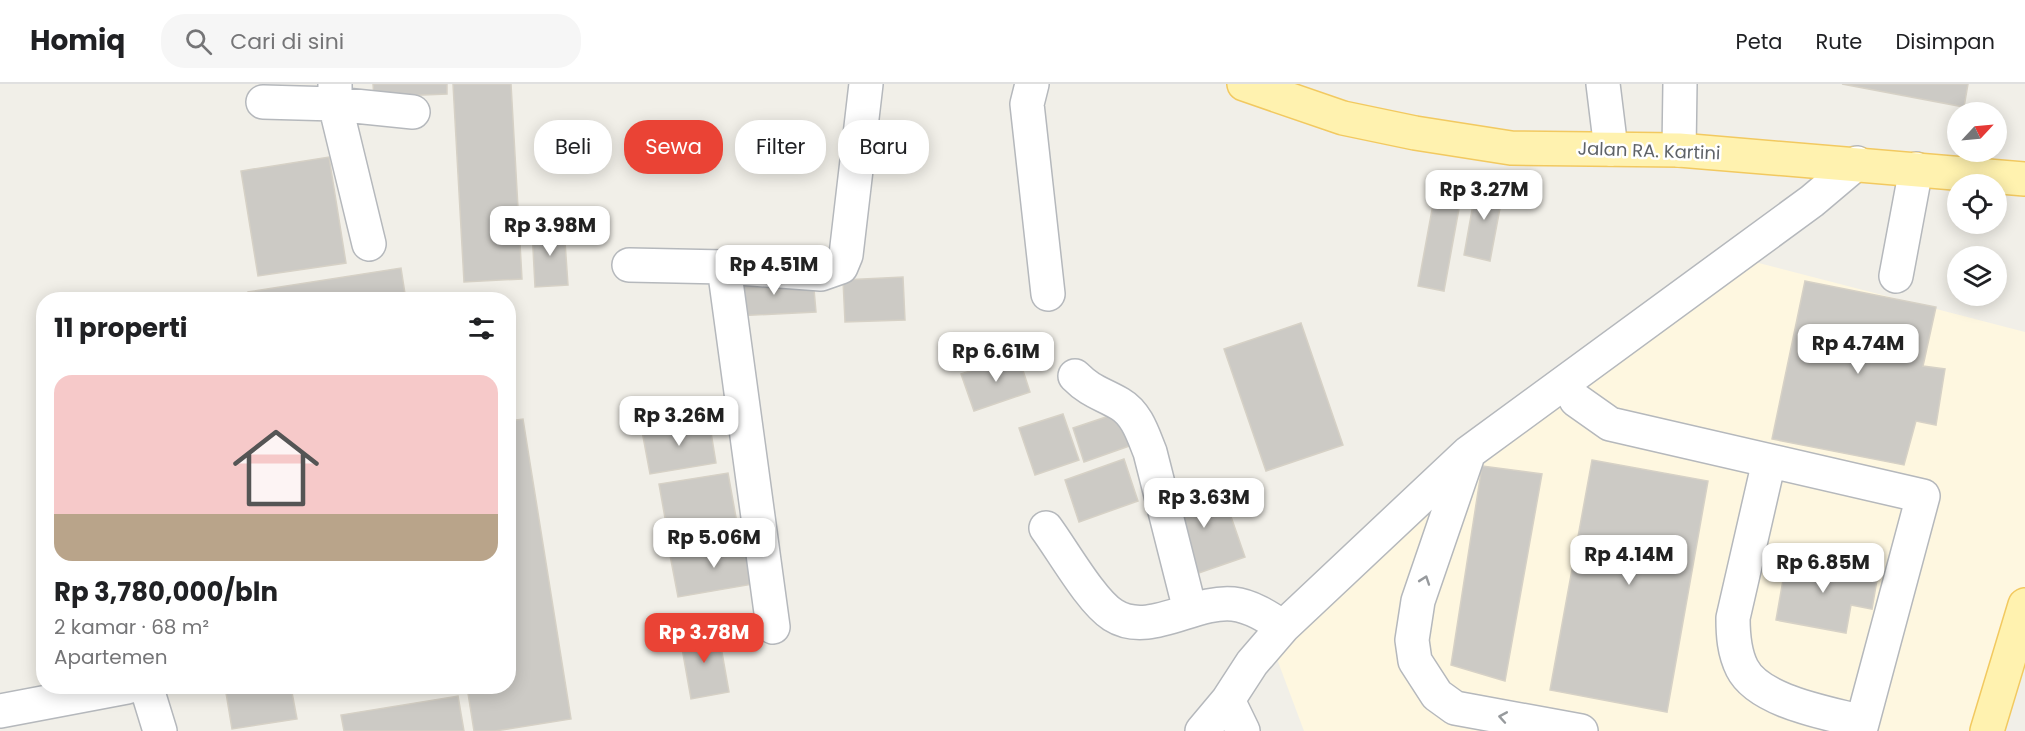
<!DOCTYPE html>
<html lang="id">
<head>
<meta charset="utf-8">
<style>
  :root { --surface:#fff; --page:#f6f6f6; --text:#202124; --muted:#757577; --line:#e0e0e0; --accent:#ea4335 }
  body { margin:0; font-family:Poppins,sans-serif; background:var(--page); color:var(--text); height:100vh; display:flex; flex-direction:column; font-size:22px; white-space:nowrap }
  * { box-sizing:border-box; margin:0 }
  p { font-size:20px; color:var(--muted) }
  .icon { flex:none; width:33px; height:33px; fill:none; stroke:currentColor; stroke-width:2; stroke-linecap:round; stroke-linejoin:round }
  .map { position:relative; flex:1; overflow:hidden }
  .panel { position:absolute; left:36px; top:208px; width:480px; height:402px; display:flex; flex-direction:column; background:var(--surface); border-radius:24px; box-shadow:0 3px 15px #0003 }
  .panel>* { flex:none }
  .banner { position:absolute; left:534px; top:36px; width:570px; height:54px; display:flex; gap:12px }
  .needle { width:39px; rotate:64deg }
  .controls { position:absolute; left:1947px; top:18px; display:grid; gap:12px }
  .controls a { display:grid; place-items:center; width:60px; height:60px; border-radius:50%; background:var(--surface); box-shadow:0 3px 15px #0003; font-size:30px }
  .price { position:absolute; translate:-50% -51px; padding:0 14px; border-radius:12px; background:#fff; color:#222; font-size:20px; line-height:39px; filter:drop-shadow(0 2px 3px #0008) }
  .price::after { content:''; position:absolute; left:50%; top:36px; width:18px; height:14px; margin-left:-9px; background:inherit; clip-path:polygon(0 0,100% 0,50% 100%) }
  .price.selected { background:var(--accent); color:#fff }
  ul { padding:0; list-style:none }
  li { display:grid; align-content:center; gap:12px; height:318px; padding:0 18px }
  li+li { border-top:2px solid var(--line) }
  li span { display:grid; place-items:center; height:186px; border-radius:18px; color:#555 }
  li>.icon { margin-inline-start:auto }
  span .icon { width:108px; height:108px; fill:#fffc; stroke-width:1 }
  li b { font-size:26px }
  h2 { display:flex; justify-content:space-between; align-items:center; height:72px; padding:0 18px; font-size:26px }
  .tag { padding:0 21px; border-radius:24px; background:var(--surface); box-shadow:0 3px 15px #0003; font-size:21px; line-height:54px }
  .tag.selected { background:var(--accent); color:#fff }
  header { display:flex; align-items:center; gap:36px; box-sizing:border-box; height:84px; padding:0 30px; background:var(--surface); border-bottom:2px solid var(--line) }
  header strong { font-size:28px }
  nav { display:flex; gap:33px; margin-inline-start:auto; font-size:21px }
  .search { width:420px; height:54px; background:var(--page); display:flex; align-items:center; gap:15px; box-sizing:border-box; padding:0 21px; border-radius:24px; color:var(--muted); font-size:22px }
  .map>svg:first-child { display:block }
</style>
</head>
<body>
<header>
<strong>Homiq</strong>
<div class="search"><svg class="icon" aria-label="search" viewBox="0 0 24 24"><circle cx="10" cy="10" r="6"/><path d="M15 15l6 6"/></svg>Cari di sini</div>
<nav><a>Peta</a><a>Rute</a><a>Disimpan</a></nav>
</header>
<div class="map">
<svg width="2025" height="647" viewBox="0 0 2025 647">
  <rect width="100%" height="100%" fill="#f1efe8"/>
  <path fill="#fef7e0" d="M1755,178L2025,248V515L1986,647H1304L1274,567L1497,367Z"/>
  <path fill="#cccac5" stroke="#d6d1c6" stroke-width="1.5" d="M373,0H447V10L374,13Z
    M453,0H511L522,195L464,198Z
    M1842,0H1968L1964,23Z
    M329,73L346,179L258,192L241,87Z
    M1438,93L1464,97L1444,207L1418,202Z
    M1477,98L1504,103L1490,177L1464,171Z
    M564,143L568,201L535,203L532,145Z
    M401,184L406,216H249L248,208Z
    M734,192L813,194L816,228L736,232Z
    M903,193L905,236L845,238L843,196Z
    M1805,197L1936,223L1923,282L1945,285L1936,341L1916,337L1904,381L1772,355Z
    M1301,239L1343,361L1266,387L1224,265Z
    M1018,271L1030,308L974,327L961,290Z
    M1124,327L1135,360L1084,378L1073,344Z
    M1063,330L1079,376L1035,391L1019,344Z
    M523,335L571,635L495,647H474L467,603H508V337Z
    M709,336L716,379L650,390L642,347Z
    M1124,375L1138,417L1079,438L1065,396Z
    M1592,376L1708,397L1667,628L1550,606Z
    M1482,382L1542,390L1505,597L1451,581Z
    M728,389L737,439L668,451L659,400Z
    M1219,398L1245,473L1190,492L1164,417Z
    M751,457L759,499L678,513L670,471Z
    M1787,473L1878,490L1872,525L1851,521L1846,549L1776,536Z
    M718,546L729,608L691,615L680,553Z
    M225,603H291L297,635L232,645Z
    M458,612L464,647H344L341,631Z"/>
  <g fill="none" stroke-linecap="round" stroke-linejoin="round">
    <defs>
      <path id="minor" d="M1032,0L1027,20L1048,210
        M1603,0L1611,65
        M263,18L335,20V0
        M1679,66L1680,0
        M369,160L335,20L413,28
        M629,181L724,183L821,190L841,183L846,171L866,0
        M724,183L773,543
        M1896,192L1916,85
        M1075,292C1091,308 1101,309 1120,320C1137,330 1143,351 1150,368L1190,526
        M1576,316L1610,340L1923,412L1860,647
        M1467,374L1418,517L1412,556L1415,577L1437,611L1455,624L1581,647
        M1769,377L1733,534C1733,551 1734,568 1742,584C1759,618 1829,629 1862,638
        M1046,444C1063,467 1091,517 1113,531C1149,554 1194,516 1233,520C1251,522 1268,533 1283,543
        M141,603L148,608L160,647
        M1228,616L1243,647
        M0,627L127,603
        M1202,647L1228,616L1252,579L1283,543L1468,369L1812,117L1857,79"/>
      <path id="major" d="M1244,0L1343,34L1415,49L1511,64L1679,66L2025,95
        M1987,647L2025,521"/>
    </defs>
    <use href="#minor" stroke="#b5b8bc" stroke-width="36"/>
    <use href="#major" stroke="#f2c960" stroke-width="36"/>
    <use href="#minor" stroke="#fff" stroke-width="33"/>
    <use href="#major" stroke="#fff2af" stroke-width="33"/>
  </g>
  <defs><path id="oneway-chevron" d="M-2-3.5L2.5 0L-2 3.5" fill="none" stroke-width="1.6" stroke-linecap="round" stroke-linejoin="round" transform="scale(1.5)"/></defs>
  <g stroke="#979a9d">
    <use href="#oneway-chevron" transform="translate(1425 496) rotate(-71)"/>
    <use href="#oneway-chevron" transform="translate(1503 633) rotate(-170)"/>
  </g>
  <g text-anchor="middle" stroke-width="5" stroke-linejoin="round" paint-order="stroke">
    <g font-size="18" fill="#5f6368" stroke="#fff">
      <text transform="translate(1649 67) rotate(2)" y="6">Jalan RA. Kartini</text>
    </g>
  </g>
</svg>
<div class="controls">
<a><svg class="needle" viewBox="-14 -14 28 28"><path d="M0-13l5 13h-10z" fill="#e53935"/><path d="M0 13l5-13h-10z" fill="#757577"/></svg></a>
<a><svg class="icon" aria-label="locate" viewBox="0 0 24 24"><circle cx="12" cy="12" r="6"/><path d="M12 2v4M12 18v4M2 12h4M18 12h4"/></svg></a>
<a><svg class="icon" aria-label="layers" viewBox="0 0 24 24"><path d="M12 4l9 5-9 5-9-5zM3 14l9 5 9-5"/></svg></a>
</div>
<b class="price" style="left:1484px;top:137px">Rp 3.27M</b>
<b class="price" style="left:550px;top:173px">Rp 3.98M</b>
<b class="price" style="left:774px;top:212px">Rp 4.51M</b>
<b class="price" style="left:1858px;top:291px">Rp 4.74M</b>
<b class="price" style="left:996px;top:299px">Rp 6.61M</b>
<b class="price" style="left:679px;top:363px">Rp 3.26M</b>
<b class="price" style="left:1204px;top:445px">Rp 3.63M</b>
<b class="price" style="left:714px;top:485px">Rp 5.06M</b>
<b class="price" style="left:1629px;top:502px">Rp 4.14M</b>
<b class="price" style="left:1823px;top:510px">Rp 6.85M</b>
<b class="price selected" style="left:704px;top:580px">Rp 3.78M</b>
<div class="banner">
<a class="tag">Beli</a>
<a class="tag selected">Sewa</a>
<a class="tag">Filter</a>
<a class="tag">Baru</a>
</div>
<section class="panel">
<h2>11 properti<svg class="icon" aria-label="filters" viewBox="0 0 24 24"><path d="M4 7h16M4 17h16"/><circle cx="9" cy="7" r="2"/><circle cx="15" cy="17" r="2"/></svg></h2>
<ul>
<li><span style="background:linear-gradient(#f6c9c9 75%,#b9a48a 0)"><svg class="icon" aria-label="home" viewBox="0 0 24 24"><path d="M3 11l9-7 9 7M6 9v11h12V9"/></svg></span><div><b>Rp 3,780,000/bln</b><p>2 kamar · 68 m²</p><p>Apartemen</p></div></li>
</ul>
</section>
</div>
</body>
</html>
